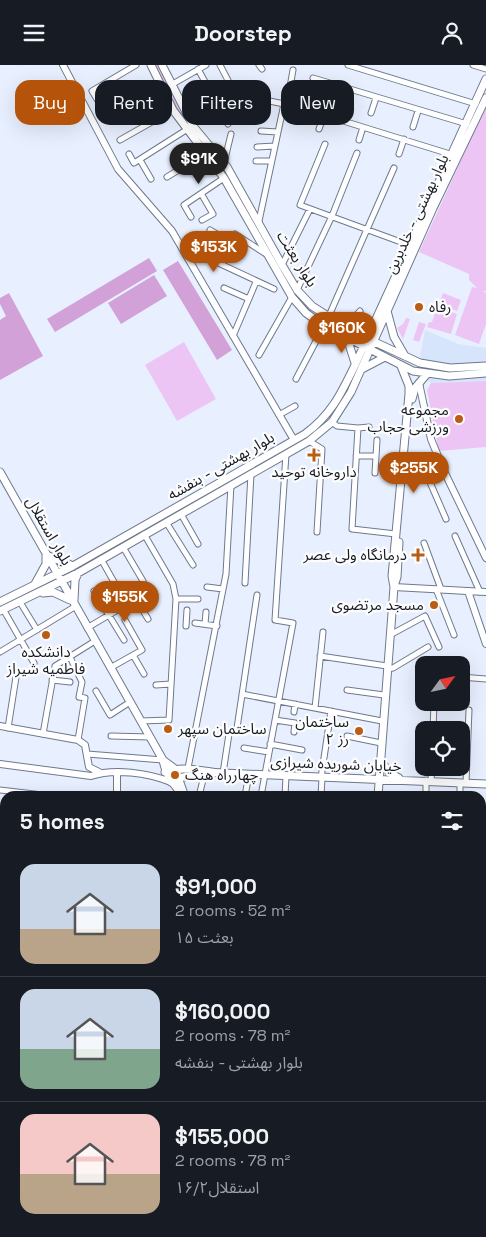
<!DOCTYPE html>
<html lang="en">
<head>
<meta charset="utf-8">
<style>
  :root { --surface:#171b24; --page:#20242c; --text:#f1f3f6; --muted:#9ea1a6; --line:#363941; --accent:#b45309 }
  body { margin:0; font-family:"Space Grotesk","Noto Sans Arabic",sans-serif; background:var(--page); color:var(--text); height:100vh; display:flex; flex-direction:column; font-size:19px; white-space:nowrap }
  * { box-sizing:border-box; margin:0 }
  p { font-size:16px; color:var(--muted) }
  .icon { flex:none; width:28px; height:28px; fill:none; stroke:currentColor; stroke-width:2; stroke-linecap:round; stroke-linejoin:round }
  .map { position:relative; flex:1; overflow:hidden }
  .side { position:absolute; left:0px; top:726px; width:486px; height:446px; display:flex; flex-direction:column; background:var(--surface); border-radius:15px 15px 0 0; box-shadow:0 5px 20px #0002 }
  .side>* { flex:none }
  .hud { position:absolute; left:15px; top:15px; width:456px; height:45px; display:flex; gap:10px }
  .needle { width:32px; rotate:57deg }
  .buttons { position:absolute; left:415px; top:591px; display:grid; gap:10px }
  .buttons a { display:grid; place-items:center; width:55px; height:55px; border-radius:10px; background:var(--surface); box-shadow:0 5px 20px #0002; font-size:25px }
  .price { position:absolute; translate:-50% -42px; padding:0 11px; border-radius:18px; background:var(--accent); color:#fff; font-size:16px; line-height:32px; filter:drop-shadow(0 1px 2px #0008) }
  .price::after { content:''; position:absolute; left:50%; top:30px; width:15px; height:11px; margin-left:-8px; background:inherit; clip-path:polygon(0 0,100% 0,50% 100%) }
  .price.selected { background:#222; color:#fff }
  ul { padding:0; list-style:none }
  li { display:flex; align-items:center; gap:15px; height:125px; padding:0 20px }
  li+li { border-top:1px solid var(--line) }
  li span { display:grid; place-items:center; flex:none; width:140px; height:100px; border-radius:15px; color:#555 }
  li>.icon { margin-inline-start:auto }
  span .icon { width:60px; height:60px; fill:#fffc; stroke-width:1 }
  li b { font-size:21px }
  h2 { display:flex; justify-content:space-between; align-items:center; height:60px; padding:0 20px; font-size:21px }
  .tag { padding:0 18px; border-radius:15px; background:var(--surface); box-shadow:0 5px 20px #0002; font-size:18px; line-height:45px }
  .tag.selected { background:var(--accent); color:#fff }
  header { display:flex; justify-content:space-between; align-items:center; height:65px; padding:0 20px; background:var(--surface); font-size:22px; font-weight:700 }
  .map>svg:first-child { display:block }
</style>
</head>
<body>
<header><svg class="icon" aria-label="menu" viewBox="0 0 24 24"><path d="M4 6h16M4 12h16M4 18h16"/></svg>Doorstep<svg class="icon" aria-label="person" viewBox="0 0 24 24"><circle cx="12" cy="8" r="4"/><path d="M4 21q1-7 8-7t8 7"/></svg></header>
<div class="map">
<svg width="486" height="1172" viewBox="0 0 486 1172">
  <rect width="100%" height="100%" fill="#e8f0ff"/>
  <path fill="#d6e4fc" d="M425,265L458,279L486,283V316L431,318L418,303Z"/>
  <path fill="#edc5f4" d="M155,0H158L182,51L232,115L287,215L309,243L290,225L240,131L179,48Z
    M486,41V226H483L486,228V259L479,279L455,270L472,222L477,223L469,215V209L419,187Z
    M443,228L461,235L457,246L439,239Z
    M437,242L457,249L451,269L427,262L429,257H432Z
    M406,253L410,254L403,274L397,263L403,259Z
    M419,257L426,259L419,277L413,275Z
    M184,277L216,334L177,356L145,300Z
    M486,316V382L439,386L427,325L431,318Z
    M486,787V822L481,823V788Z
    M80,1168H129L127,1172H82Z"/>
  <path fill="#d1a1d8" d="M149,193L157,206L55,267L47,254Z
    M178,196L232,285L217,295L163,205Z
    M154,210L167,231L121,259L108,238Z
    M9,228L43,291L0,315V255L6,251L0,239V233Z"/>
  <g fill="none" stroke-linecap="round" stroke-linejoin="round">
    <defs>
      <path id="minor" d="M220,0L244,46
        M259,0L262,4
        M348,0L476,39
        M473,0L486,4
        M198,4L228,59
        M313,13L467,59
        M171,20L206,0
        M255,33L284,39
        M98,36L92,26L136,0
        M329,36L334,19
        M284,39H287L293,5
        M371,48L376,33
        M106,51L160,18
        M413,62L418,46
        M319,64L324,50L453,90
        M261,66L278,67
        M120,75L173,45
        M359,75L363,62
        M325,79L300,140L409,180
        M257,82L275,81
        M129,89L134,98L186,65
        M399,89L404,74
        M140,95L151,114
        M256,96H271
        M224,98L231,69
        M167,112L206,88
        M202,130L213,149L202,155
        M191,152L184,140L224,113
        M259,156L284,39
        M210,165L230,177L235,169L266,189
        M182,181L274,224
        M282,200L310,144
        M224,223L249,234
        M297,225L332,151L357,88
        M328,253L394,103
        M345,263L360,246
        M233,271L256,217
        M259,290L292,232
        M296,314L324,261
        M279,350L295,341
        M332,357L337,361L358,363L352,464L396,469
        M358,363L369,362
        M309,376L322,384L317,467
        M356,391H376
        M406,402L422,399L446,454
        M375,408L377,375
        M181,449L198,479
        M166,457L193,500
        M455,471L480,527
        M424,478L441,524
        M123,482L143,516
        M101,494L127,540
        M245,518L251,409
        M207,522L223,524
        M436,524L454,570
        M94,526L124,575
        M136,534L148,554
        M176,534H198
        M20,537L37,565
        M3,544L34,598
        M195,558L217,561
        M205,559L206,547
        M186,561L187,545
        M87,563L146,528
        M390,570L425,551L439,582
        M0,587L76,541
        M133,590L144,609
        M320,591L387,601
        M70,592L82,617L79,632L85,633L78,675
        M110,603L142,585L125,555
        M387,604L393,603L428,582
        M461,612L486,614
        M52,615L70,617
        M156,620L171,619
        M347,625L384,630
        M96,626L110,650L130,637
        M242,629L382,656
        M315,643L323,567
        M294,647L295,639
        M275,655L295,658L294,667
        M141,656L169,655L176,534L173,519L144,469
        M8,663L16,612
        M237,663L257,530
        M433,665L434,638
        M43,669L55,601L95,576
        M111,671L150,672
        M347,671L381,678
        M270,679L302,685
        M244,683L269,687
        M87,689L163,695
        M188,703L226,509L231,420
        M223,708L229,669
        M321,713L331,646
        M431,715L432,702
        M466,718L469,645
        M0,725L51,731
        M199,731L204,711
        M245,731L249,709
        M261,731L293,558L275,555L286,389
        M285,731L286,711
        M321,731L322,713
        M426,731V715
        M460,731V718
        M0,765L5,766
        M0,800H5
        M481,837H486
        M0,844L5,845
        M0,893H5
        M0,930H5
        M481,985H486
        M0,1001H5
        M318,1168L337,1170
        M156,1172L157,1168
        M168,1172L169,1168
        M266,1172L267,1168
        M466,1172V1168"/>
      <path id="tertiary" d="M63,0L118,104L172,166L294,375
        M419,318L431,374L444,406L486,493
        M394,522L486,527
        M468,526L486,579
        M0,661L78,675L85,680L89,702L101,708
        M0,699L91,711C114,703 148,708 171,717
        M117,731V709
        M131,1172L133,1168"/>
      <path id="secondary" d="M151,0L173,45L224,113L292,232L306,248L324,261L413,306L449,311L486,308
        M162,0L193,61L227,102L282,200L297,225L312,241L353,267L420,298L450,303L486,301
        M387,246L394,272L405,291
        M353,267L363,264L374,256
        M347,273L355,298
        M362,304L385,292
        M412,334L415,323L426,310
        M0,407L163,695C166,711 173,719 184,731
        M35,519L46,499V490L73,501
        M394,521L397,512L399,477
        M43,528L53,527L70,535
        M74,535L75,515L78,508
        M0,537L73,501L305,369C331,350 341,329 355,300L486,14
        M0,546L78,508L309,376L332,357L351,327L433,143L486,33
        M163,695L175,704L184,729
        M380,695L390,708L399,713
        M165,707C185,700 202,707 223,708L486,719
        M171,717L183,712L212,709
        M378,731L394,522L392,511L409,329V321L401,301
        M0,965L5,989
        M0,1076H5
        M481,1087L486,1088
        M481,1093H486
        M66,1168L68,1172
        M337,1172V1168"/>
    </defs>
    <use href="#minor" stroke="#6e798e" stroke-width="7"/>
    <use href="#tertiary" stroke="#6e798e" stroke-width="8"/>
    <use href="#secondary" stroke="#6e798e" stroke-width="9"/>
    <use href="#minor" stroke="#fff" stroke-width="5"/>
    <use href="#tertiary" stroke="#fff" stroke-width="6"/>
    <use href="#secondary" stroke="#fff" stroke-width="7"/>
  </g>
  <g fill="#bb5c14" stroke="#fdfdfd" stroke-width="2">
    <circle cx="419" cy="242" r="5"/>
    <circle cx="459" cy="354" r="5"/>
    <path d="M311.5 382.5h5v5h5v5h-5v5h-5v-5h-5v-5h5z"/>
    <path d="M415.5 482.5h5v5h5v5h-5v5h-5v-5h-5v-5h5z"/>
    <circle cx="434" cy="540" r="5"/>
    <circle cx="46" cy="570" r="5"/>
    <circle cx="168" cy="664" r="5"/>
    <circle cx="359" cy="666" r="5"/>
    <circle cx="175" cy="710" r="5"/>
  </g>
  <g text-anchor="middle" stroke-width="4.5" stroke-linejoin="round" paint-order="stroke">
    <g font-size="15" fill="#171c24" stroke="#fdfdfd">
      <text transform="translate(417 149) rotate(-65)" y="5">بلوار بهشتی - خلدبرین</text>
      <text transform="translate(297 194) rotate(58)" y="5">بلوار بعثت</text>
      <text transform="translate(221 401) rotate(-30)" y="5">بلوار بهشتی - بنفشه</text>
      <text transform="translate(49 466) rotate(60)" y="5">بلوار استقلال</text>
      <text transform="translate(336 699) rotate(2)" y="5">خیابان شوریده شیرازی</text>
    </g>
    <g font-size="15" fill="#171c24" stroke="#fdfdfd" text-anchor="end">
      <text x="429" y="247" text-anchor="start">رفاه</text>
      <text x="449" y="350">مجموعه<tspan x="449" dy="17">ورزشی حجاب</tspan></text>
      <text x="314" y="412" text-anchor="middle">داروخانه توحید</text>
      <text x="407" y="495">درمانگاه ولی عصر</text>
      <text x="424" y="545">مسجد مرتضوی</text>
      <text x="46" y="592" text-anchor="middle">دانشکده<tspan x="46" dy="17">فاطمیه شیراز</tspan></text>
      <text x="349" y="662">ساختمان<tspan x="349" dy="17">رز ۲</tspan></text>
      <text x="178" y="669" text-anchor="start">ساختمان سپهر</text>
      <text x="185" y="715" text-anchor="start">چهارراه هنگ</text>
    </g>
  </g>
</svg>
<div class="buttons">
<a><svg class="needle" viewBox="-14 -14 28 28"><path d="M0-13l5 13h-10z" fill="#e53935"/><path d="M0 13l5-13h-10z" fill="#9ea1a6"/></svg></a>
<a><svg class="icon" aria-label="locate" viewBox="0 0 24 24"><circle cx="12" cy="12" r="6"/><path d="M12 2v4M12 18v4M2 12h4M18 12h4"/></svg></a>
</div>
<b class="price selected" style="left:199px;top:120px">$91K</b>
<b class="price" style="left:214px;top:208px">$153K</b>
<b class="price" style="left:342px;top:289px">$160K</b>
<b class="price" style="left:414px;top:429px">$255K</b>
<b class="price" style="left:125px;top:558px">$155K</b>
<div class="hud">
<a class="tag selected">Buy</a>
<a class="tag">Rent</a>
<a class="tag">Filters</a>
<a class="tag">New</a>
</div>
<section class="side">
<h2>5 homes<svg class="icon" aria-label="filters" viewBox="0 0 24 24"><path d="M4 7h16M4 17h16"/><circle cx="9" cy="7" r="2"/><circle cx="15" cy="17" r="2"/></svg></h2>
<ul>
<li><span style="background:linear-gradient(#c9d6e8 65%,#b9a48a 0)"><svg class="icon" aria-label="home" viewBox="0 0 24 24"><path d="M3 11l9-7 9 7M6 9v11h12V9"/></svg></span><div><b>$91,000</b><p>2 rooms · 52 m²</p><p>بعثت ۱۵</p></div></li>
<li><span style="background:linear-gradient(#c9d6e8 60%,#7fa58c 0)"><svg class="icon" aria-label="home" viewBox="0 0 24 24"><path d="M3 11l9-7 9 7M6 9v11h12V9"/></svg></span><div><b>$160,000</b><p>2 rooms · 78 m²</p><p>بلوار بهشتی - بنفشه</p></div></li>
<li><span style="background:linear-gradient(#f6c9c9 60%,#b9a48a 0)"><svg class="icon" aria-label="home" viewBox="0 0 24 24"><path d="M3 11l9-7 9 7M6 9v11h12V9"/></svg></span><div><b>$155,000</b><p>2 rooms · 78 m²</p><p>استقلال۱۶/۲</p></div></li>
</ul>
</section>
</div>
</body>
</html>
